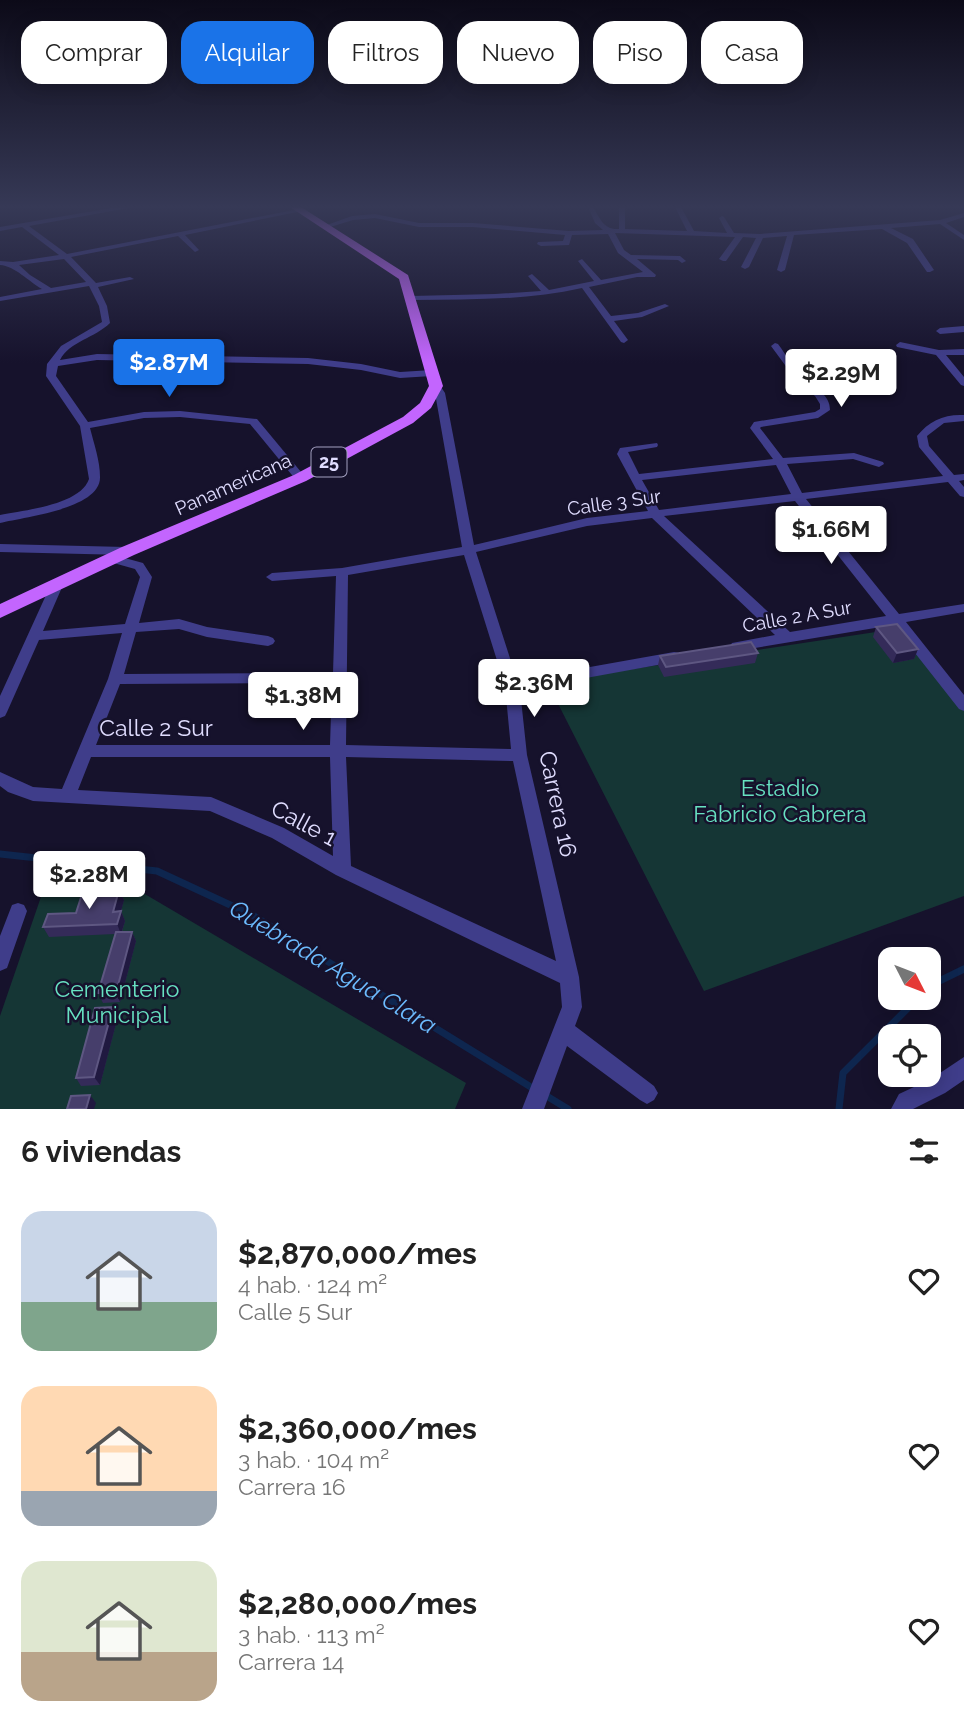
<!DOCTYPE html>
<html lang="es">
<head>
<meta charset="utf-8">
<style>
  :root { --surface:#fff; --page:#f2f2f2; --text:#222; --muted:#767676; --accent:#1a73e8 }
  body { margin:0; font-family:Raleway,sans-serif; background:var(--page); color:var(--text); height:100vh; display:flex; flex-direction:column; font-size:26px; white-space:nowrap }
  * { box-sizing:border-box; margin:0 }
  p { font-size:23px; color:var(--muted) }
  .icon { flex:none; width:38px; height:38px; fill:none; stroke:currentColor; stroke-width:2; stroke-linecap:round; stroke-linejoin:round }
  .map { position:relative; height:1109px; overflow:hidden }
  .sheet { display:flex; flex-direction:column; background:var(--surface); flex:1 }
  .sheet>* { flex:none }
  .banner { position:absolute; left:21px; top:21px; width:922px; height:63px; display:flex; gap:14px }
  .needle { width:46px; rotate:132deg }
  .fabs { position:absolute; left:878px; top:947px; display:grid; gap:14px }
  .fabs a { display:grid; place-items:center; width:63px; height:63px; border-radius:14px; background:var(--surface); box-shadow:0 4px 18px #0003; font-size:35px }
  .price { position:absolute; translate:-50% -60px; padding:0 16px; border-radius:7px; background:#fff; color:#222; font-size:23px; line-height:46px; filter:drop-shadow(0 2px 4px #0008) }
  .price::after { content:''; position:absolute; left:50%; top:42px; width:21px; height:16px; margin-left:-10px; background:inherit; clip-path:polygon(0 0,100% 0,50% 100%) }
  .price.current { background:var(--accent); color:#fff }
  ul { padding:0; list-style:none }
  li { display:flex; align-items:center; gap:21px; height:175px; padding:0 21px }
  li span { display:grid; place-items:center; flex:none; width:196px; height:140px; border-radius:21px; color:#555 }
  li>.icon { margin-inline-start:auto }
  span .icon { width:84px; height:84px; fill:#fffc; stroke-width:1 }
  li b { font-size:30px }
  h2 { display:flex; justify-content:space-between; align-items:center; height:84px; padding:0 21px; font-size:30px }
  .tag { padding:0 24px; border-radius:21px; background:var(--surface); box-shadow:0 4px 18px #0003; font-size:24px; line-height:63px }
  .tag.current { background:var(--accent); color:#fff }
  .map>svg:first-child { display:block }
</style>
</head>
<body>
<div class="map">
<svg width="964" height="1109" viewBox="0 0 964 1109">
  <rect width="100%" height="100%" fill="#16122c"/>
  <path fill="#153635" d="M889,630L901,635L964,711V896L704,991L549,686L554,681Z
    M138,890L466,1083L455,1109H0V1016L43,891Z"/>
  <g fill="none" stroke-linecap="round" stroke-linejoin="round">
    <path stroke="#0e264f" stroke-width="7" d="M0,854L157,871L254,916L534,1089
      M929,986L964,969
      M545,1095L568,1109
      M839,1109L843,1073L918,998"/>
    <path fill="#3f3d8a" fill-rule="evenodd" d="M117,207H134L29,226L67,254L299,209L302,211L185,235L199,250L195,252L178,236L71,257L96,283L130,277L134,279L98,287L107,306L110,323C95,338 70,341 60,360L97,354L308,358L361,364L400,372L432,370L437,373L432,376L400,378L361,370L308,364L97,360L58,366L56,376L88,422L144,412L180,411L257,419L306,478L304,480H296L250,424L180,417L144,418L90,428C94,444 100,461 100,477C101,509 24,517 0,523V515C25,510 80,505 89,479L80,426L46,376L47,364L61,346L102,322L99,306L89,286L0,301V297L42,289C28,281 15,266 0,265V261L13,262L59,255L22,227L0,231V227ZM64,259L86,282L51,288L30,275L19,265Z
      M619,207H625V229L687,231L675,207H681L694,231L727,233L719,218L722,216L724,217L734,233L760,234L940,220L964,213V217L946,223L964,235V240L940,224L891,228L913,239L934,270L930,272H927L907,243L882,229L794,235L785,270L781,272L777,270L787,236L763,238L749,267L745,269L741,267L756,238L743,237L726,261H723L719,259L735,237L615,233L624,250L631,255L680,256L686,261L682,263L678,260L637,259L656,275L655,277H637L589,287L611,316L638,313L665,304L669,306L642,317L614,321L628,340L624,343L621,342L582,288C525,301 469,299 411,300L407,298L411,296L495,294L541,291L528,276L532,274L549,290L594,281L578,261L582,259L601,280L643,272L618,253L608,234L572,235L569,245L541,246L537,244L538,242L563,241L565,235L473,227H419L375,218L353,220L327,228L324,226L352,216L375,214L419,223H473L569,231L603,230L595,223L589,209L593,207C600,218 603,230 619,229Z
      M964,326V332L940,334L936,331L940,328Z
      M900,342L939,350L964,349V355H946L964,377V386L961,385L936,355L897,347L896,345Z
      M775,343L778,344C787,356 795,371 806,380C816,390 830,394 830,410L818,418L761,427L760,428L783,458L854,453L883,462L884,464L879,467L853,459L787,464L802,493L943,476L919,447L917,436C929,421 944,414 964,415V421L944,423L927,436L929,446L954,475L964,474V480L959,481L964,487V497L960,496L948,482L806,499L899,614L964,604V612L906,622L964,695V711L959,709L893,625L737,651L732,649L730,646L732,643L775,635L652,518L587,526L476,552L517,680L674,652L679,653L681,657L679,661L674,662L520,690L527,755L579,977L582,1007L575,1026L654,1086L658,1093L654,1100L647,1104L640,1100L567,1046L544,1109H522L562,1007L560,983L336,875L272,838L210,811L33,801L8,792L0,786V772L33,787L62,789L108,679L122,633L39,640L7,712L5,716L0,718V696L52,582L57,581L63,585L43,631L125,624L140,577L135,569L110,562L108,559L110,556L114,555L143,563L152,577L139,623L179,619L207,627L268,636L273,638L275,641L273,644L268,646L207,637L179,629L136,632L124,674L333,673L336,576L272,581L266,577L272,573L342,568L462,547L435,393L431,386L433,384H439L445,393L474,545L587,518L648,511L617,454L620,448L657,443L658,445L657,447L628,452L639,474L773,459L750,428L754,422L815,412L820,409V404L815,396L799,384L771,346ZM776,465L791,494L659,510L642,480ZM795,501L886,616L790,632L664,516ZM464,555L505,686L511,749L346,745L348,575ZM332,683L330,745H96L120,684ZM91,757H330L333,856L284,828L211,797L78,790ZM346,757L513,761L556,961L351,866Z
      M0,544L126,547L132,551L126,555L0,552Z
      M18,903L24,905L27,911L7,968L0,971V936L12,905Z
      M964,1057V1080L945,1093L913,1109H891L899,1094L931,1079Z"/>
    <path fill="#c365fe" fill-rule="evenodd" d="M290,207H301L408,275L443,386L431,408L413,423L306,481L134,555L0,618V604L122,547L294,475L403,417L420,403L429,386L399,279Z"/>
  </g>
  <path fill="#342b59" d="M876,627L918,649L914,659L893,663L873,637Z
    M758,653L755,663L664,677L658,665L660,656Z
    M119,890L124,900L121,911L125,921L122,932H132L136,941L120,1002L103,1003L98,993L115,934L49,937L43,927L76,913Z
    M113,1007L118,1016L100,1085L81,1086L76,1078Z"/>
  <path fill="#201940" d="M918,649L914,659L893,663L897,653Z
    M119,890L124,900L121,911L125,921L121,934L117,924L113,912Z
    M132,932L136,941L120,1002L116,993Z
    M113,1007L118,1016L100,1085L94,1077Z
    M90,1095L96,1103L94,1109H86Z"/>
  <path fill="#463e6b" stroke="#5e5782" stroke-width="2" d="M897,624L918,649L897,653L876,627Z
    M751,642L758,653L666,667L660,656Z
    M119,890L113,912L121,911L117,924L43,927L48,914L76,913L83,891Z
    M116,932H132L116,993H98Z
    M113,1007L94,1077L76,1078L95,1008Z
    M90,1095L86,1109H67L71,1096Z"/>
  <linearGradient id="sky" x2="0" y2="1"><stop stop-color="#0c0a18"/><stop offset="0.57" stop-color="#363956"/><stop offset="1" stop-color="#363956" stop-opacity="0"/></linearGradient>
  <rect width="964" height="363" fill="url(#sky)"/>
  <g text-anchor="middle" stroke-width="5" stroke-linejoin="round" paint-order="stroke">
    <rect fill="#16122c" stroke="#a3a0c0" stroke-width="2" x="311.5" y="447.5" width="35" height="29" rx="5"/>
    <g font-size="18" font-weight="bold" fill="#e0ddff">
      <text x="329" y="468">25</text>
    </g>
    <g font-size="19" fill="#e0ddff" stroke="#16122c">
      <text transform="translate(233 484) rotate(-24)" y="7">Panamericana</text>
      <text transform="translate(614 502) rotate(-8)" y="7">Calle 3 Sur</text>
      <text transform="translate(797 616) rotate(-10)" y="7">Calle 2 A Sur</text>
    </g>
    <g font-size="23" fill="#e0ddff" stroke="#16122c">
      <text x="156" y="736">Calle 2 Sur</text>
      <text transform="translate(558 804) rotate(78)" y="8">Carrera 16</text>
      <text transform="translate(304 823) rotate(28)" y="8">Calle 1</text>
    </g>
    <g font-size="23" fill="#67e1c1" stroke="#16122c">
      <text x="780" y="796">Estadio<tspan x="780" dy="26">Fabricio Cabrera</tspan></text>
      <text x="117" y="997">Cementerio<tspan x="117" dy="26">Municipal</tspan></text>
    </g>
    <g font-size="24" font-style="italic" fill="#6cbbfe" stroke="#16122c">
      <text transform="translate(333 967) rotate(31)" y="8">Quebrada Agua Clara</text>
    </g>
  </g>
</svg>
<div class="fabs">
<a><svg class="needle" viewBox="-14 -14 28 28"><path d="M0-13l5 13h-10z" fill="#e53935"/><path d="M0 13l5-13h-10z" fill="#767676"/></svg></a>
<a><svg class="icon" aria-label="locate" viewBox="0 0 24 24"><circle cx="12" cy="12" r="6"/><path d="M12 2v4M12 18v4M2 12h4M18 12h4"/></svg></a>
</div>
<b class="price current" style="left:169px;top:399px">$2.87M</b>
<b class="price" style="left:841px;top:409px">$2.29M</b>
<b class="price" style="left:831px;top:566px">$1.66M</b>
<b class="price" style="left:534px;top:719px">$2.36M</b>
<b class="price" style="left:303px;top:732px">$1.38M</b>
<b class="price" style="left:89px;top:911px">$2.28M</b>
<div class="banner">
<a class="tag">Comprar</a>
<a class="tag current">Alquilar</a>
<a class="tag">Filtros</a>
<a class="tag">Nuevo</a>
<a class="tag">Piso</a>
<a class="tag">Casa</a>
</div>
</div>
<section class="sheet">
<h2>6 viviendas<svg class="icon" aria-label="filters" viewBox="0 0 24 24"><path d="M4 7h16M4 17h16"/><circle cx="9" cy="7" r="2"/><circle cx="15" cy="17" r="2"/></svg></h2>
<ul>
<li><span style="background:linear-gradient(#c9d6e8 65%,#7fa58c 0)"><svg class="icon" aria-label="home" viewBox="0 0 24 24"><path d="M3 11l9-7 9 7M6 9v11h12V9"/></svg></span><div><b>$2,870,000/mes</b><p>4 hab. · 124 m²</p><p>Calle 5 Sur</p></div><svg class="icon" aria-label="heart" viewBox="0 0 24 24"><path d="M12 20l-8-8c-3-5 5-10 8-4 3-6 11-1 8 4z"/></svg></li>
<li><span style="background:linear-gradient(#ffd9b3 75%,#9aa5b1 0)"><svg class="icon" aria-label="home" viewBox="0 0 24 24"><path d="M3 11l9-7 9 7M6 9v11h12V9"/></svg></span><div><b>$2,360,000/mes</b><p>3 hab. · 104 m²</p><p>Carrera 16</p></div><svg class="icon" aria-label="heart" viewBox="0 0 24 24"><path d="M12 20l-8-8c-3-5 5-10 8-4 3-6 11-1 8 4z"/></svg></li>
<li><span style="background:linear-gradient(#dfe7d0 65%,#b9a48a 0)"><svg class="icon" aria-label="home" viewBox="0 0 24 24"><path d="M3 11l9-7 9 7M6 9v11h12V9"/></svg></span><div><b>$2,280,000/mes</b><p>3 hab. · 113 m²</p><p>Carrera 14</p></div><svg class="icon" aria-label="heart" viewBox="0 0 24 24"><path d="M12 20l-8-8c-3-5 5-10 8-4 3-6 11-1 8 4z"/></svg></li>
</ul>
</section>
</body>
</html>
